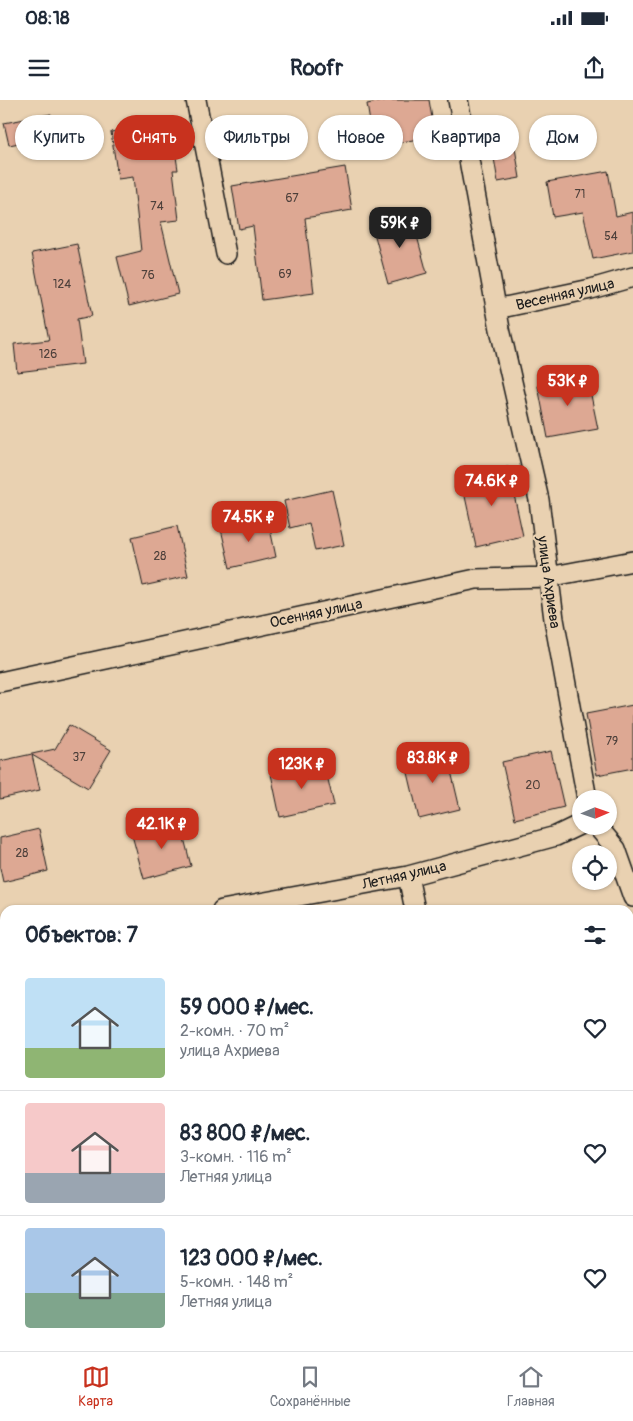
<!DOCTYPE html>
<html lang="ru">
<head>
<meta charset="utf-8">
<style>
  :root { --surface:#fff; --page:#f6f6f7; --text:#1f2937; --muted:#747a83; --line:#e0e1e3; --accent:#c8321e }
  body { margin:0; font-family:Pangolin,sans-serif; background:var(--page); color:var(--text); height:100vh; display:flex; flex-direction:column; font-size:19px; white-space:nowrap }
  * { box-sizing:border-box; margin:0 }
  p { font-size:16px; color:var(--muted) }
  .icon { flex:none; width:28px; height:28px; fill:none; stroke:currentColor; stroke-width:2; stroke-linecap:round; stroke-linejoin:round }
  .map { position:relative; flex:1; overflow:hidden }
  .sheet { position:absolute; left:0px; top:805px; width:634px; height:446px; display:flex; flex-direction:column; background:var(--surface); border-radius:15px 15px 0 0; box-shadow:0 1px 4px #0004 }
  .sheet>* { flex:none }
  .top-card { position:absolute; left:15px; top:15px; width:604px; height:45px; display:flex; gap:10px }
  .needle { width:32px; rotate:88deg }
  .fabs { position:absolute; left:572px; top:690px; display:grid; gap:10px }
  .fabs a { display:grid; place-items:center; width:45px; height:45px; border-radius:50%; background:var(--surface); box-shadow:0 1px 4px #0004; font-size:25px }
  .price { position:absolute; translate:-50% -42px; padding:0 11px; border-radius:10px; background:var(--accent); color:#fff; font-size:16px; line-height:32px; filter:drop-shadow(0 1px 2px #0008) }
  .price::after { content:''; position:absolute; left:50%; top:30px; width:15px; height:11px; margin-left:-8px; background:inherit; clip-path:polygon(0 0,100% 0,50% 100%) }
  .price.selected { background:#222; color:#fff }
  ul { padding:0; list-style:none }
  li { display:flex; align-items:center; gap:15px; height:125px; padding:0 25px }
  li+li { border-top:1px solid var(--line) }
  li span { display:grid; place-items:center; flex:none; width:140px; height:100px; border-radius:5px; color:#555 }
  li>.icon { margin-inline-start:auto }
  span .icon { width:60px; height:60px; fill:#fffc; stroke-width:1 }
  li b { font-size:21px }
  h2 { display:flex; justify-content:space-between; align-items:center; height:60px; padding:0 25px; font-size:21px }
  .pill { padding:0 18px; border-radius:22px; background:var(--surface); box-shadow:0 1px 4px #0004; font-size:18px; line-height:45px }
  .pill.selected { background:var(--accent); color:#fff }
  .status { display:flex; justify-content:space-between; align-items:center; height:35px; padding:0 25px; background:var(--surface); direction:ltr }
  .status svg { height:14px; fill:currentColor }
  header { display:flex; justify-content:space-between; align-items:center; height:65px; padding:0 25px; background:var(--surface); font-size:22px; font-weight:700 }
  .tab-bar { display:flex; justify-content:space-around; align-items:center; height:70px; border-top:1px solid var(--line); background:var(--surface); font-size:14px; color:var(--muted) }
  .tab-bar a { display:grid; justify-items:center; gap:2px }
  .tab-bar .selected { color:var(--accent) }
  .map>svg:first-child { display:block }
</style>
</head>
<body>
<div class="status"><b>08:18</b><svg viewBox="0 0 49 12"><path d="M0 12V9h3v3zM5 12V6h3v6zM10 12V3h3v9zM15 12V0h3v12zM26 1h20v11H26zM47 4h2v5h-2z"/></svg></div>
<header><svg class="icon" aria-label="menu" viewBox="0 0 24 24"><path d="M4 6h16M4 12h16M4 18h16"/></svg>Roofr<svg class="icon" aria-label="share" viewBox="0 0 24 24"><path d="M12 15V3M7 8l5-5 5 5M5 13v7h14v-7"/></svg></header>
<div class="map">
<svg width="633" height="1251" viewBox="0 0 633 1251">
  <rect width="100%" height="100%" fill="#e9d1b1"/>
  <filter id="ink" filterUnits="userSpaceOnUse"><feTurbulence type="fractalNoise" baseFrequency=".02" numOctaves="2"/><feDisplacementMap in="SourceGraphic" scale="10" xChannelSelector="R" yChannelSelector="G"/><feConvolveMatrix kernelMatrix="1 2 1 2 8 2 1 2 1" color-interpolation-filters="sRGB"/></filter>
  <g filter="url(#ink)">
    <path fill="#dda893" stroke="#1c1c1c" d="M388,0H429L435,36L374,47L367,4Z
      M51,14L55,36L9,45L4,23Z
      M171,23L178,70H173L179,120L161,122L178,194L129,206L117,157L141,151L133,77L118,79L111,32Z
      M513,36L520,78L498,82L491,40Z
      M345,67L352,110L305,118L314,193L262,200L253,126L239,129L232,86Z
      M608,71L616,116L633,112V151L593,159L583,112L553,117L547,82Z
      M411,114L427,173L388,184L372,125Z
      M77,144L92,216L77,219L83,264L17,272L14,244L49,240L32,153Z
      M587,276L598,329L548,338L538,286Z
      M508,367L523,436L476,447L461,378Z
      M332,390L344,445L315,451L309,423L290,428L284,401Z
      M268,419L276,457L230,468L221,429Z
      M177,426L188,476L143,486L132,437Z
      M633,605V668L597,675L586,614Z
      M69,625L111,650L88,688L32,655L40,690L0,699V661L55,649Z
      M446,650L460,709L419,719L405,660Z
      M551,651L564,707L515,719L502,662Z
      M324,663L334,705L280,717L271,674Z
      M180,722L191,766L144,779L132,735Z
      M39,729L48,771L3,782L0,768V738Z"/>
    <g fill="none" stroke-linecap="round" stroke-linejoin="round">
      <defs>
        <path id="minor" d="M196,0L226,154
          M458,0L500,229L539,400L554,519L587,699
          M496,209L591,189L633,177
          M0,582L476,479L548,477L633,461
          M597,726L616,749L633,797
          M408,776L415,810
          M222,810L408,776L556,736L581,724
          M0,855L5,854
          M224,1246V1251
          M501,1246L502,1251"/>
      </defs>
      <use href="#minor" stroke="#1c1c1c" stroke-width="22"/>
      <use href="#minor" stroke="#e9d1b1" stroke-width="19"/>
    </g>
  </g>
  <g text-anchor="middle" stroke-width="4" stroke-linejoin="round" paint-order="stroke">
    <g font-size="12" fill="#4c3f3a">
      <text x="580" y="98">71</text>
      <text x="292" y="102">67</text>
      <text x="157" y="110">74</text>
      <text x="611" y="140">54</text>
      <text x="285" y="178">69</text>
      <text x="148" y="179">76</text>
      <text x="62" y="188">124</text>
      <text x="48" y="258">126</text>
      <text x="160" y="460">28</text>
      <text x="612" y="645">79</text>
      <text x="79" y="661">37</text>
      <text x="533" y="689">20</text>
      <text x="22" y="757">28</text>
    </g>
    <g font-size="15" fill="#1c1c1c" stroke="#e9d1b1">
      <text transform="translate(565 194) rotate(-13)" y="5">Весенняя улица</text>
      <text transform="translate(549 482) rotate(82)" y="5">улица Ахриева</text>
      <text transform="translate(316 513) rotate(-12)" y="5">Осенняя улица</text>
      <text transform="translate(404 775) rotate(-13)" y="5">Летняя улица</text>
    </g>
  </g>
</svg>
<div class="fabs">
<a><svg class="needle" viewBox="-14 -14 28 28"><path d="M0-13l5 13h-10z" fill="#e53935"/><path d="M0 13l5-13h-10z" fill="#747a83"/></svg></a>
<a><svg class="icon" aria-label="locate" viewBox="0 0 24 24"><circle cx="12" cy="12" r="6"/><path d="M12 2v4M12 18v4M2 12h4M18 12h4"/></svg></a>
</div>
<b class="price selected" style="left:400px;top:149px">59K ₽</b>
<b class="price" style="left:568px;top:307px">53K ₽</b>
<b class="price" style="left:492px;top:407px">74.6K ₽</b>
<b class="price" style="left:249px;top:443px">74.5K ₽</b>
<b class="price" style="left:433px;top:684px">83.8K ₽</b>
<b class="price" style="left:302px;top:690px">123K ₽</b>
<b class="price" style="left:162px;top:750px">42.1K ₽</b>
<div class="top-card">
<a class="pill">Купить</a>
<a class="pill selected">Снять</a>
<a class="pill">Фильтры</a>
<a class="pill">Новое</a>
<a class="pill">Квартира</a>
<a class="pill">Дом</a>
</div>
<section class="sheet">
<h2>Объектов: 7<svg class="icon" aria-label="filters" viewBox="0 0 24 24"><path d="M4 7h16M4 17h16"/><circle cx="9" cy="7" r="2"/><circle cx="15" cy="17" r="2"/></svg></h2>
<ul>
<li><span style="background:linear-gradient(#bfe0f5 70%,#8fb573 0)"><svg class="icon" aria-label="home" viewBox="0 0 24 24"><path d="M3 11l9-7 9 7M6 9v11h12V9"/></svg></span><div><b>59 000 ₽/мес.</b><p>2-комн. · 70 m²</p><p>улица Ахриева</p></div><svg class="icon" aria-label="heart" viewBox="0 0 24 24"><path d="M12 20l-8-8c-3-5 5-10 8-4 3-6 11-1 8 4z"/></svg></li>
<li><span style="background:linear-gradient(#f6c9c9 70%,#9aa5b1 0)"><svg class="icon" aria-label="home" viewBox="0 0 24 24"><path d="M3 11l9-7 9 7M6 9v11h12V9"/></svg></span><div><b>83 800 ₽/мес.</b><p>3-комн. · 116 m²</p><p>Летняя улица</p></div><svg class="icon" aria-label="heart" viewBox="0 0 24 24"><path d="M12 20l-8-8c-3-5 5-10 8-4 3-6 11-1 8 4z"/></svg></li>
<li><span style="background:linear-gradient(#a9c7e8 65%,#7fa58c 0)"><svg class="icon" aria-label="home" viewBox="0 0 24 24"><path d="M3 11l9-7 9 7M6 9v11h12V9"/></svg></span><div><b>123 000 ₽/мес.</b><p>5-комн. · 148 m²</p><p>Летняя улица</p></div><svg class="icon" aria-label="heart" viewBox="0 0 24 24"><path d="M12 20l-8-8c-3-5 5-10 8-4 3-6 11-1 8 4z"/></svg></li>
</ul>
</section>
</div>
<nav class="tab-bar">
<a class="selected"><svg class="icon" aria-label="map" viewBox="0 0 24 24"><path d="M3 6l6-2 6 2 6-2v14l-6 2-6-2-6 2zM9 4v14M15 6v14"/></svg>Карта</a>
<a><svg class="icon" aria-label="saved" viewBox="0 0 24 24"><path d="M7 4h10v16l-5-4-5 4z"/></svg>Сохранённые</a>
<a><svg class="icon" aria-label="home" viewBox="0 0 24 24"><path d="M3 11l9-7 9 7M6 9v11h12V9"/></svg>Главная</a>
</nav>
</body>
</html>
